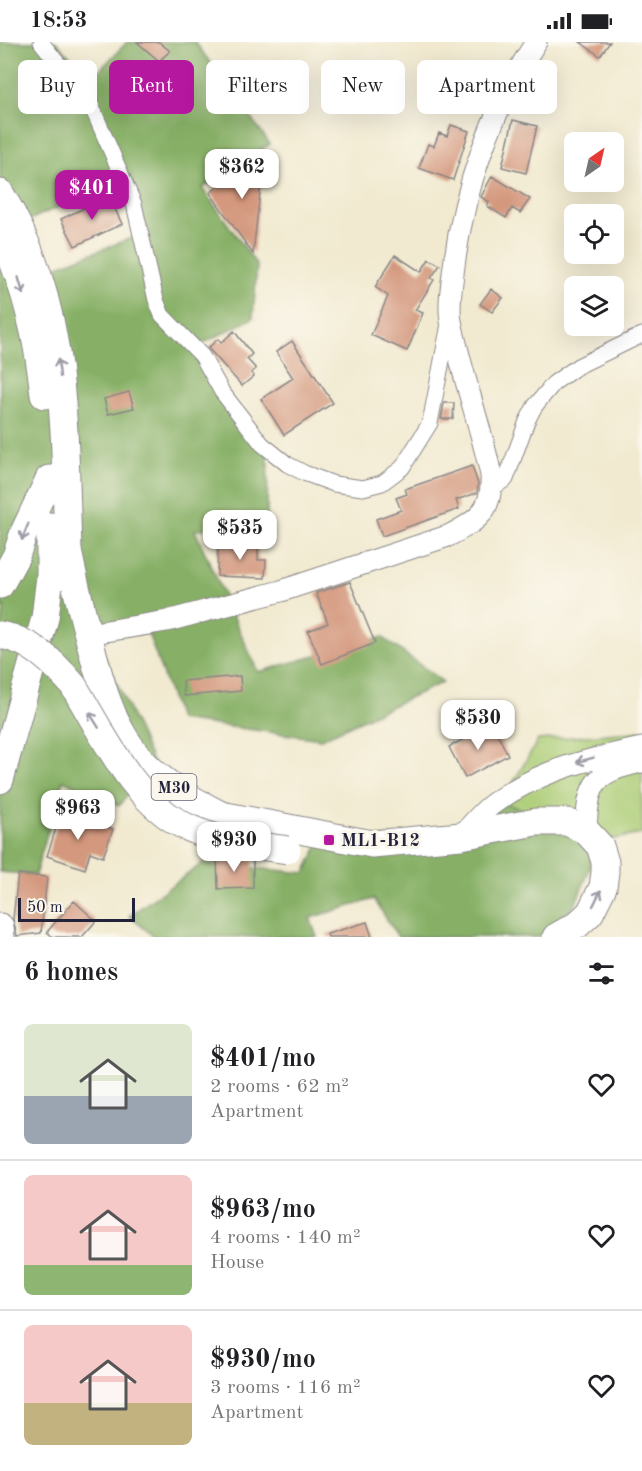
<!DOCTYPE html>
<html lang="en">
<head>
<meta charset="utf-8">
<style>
  :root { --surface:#fff; --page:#f2f2f2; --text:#202124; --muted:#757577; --line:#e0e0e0; --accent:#b5179e }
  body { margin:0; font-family:"Old Standard TT",serif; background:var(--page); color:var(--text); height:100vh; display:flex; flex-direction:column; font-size:22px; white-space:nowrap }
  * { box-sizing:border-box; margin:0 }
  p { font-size:20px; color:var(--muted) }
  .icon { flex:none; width:33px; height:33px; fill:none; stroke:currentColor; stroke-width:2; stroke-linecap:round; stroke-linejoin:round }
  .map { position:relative; height:895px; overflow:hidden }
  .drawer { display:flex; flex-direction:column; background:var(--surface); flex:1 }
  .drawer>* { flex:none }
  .hud { position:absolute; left:18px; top:18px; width:606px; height:54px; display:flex; gap:12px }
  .needle { width:39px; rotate:34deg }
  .fabs { position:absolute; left:564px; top:90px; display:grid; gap:12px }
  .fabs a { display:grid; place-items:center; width:60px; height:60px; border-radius:9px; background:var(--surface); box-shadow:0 6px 24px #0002; font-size:30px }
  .scale { position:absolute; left:18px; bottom:15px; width:117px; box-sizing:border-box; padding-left:6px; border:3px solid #22223b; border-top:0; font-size:16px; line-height:21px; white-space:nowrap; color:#22223b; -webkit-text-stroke:4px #fbf7ec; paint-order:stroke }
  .price { position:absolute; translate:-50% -51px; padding:0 14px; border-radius:12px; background:#fff; color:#222; font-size:20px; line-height:39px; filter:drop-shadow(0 2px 3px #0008) }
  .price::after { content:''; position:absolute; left:50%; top:36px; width:18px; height:14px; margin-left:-9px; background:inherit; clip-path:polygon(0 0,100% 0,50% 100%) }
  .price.current { background:var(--accent); color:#fff }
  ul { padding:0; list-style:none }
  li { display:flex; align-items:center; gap:18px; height:150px; padding:0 24px }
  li+li { border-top:2px solid var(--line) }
  li span { display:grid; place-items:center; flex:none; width:168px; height:120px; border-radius:9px; color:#555 }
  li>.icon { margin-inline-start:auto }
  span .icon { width:72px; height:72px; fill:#fffc; stroke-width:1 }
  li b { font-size:26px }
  h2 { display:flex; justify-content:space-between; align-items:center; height:72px; padding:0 24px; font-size:26px }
  .tag { padding:0 21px; border-radius:9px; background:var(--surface); box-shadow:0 6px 24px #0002; font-size:21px; line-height:54px }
  .tag.current { background:var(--accent); color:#fff }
  .status { display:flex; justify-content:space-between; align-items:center; height:42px; padding:0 30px; background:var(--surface); direction:ltr }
  .status svg { height:16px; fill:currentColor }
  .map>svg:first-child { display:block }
</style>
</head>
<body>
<div class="status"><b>18:53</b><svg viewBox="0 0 49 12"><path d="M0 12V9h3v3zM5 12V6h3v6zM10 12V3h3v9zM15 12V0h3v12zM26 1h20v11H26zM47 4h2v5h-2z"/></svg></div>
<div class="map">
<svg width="642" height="895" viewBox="0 0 642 895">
  <rect width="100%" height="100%" fill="#fbf7ec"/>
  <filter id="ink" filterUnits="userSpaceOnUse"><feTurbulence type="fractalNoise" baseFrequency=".0167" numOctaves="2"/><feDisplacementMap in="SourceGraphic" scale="12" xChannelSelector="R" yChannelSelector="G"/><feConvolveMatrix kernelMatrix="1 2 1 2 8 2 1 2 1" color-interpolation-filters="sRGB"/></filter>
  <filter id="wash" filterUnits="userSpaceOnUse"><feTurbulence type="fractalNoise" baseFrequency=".008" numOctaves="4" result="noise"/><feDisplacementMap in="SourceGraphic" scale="24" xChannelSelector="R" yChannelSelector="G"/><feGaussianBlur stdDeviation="1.35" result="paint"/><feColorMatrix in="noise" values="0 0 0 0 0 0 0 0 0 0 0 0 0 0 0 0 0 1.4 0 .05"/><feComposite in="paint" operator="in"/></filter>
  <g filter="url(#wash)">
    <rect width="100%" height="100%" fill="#f1ead0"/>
    <path fill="#aacc75" stroke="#667758" stroke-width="1.5" d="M642,689V792L601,799L502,760L538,698Z"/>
    <path fill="#87b066" stroke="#546950" stroke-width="1.5" fill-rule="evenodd" d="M0,0H56L91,37L127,0H195L270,102L202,146L257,223L253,276L196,305L268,410L267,477L195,488L258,630L382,595L443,640L321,697L179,678L148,591L96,595L153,721L119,764L63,738L35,833L0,830V600L4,564H0ZM119,138L142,192L37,232L18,183Z
      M502,760L601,799L575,863L538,895H398L374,857L310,876L317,895H155L129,874L203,821L305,831L322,795L419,796L481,774Z"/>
    <g id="blocks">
      <path fill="#d4987e" d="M137,0H159L170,9L159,19Z
        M580,0H610L600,14Z
        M478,30L492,38L481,57L468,49Z
        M513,78L537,84L526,131L502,125Z
        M451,83L469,89L453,138L419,126L428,102L434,104L439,91L447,94Z
        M258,115L263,123L253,212L210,151Z
        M492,134L530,157L520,171L512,166L506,176L487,164L489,160L481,155Z
        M109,154L122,182L75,204L61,177Z
        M395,213L421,230L429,217L440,223L431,236L434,238L415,268L423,271L407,309L371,293L388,254L375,245Z
        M491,247L503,256L492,270L480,262Z
        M234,289L252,312L247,317L256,327L251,331L254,334L242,344L208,306L218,297L221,301Z
        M292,299L333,361L284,393L261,357L293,336L276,310Z
        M129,350L134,366L108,372L104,357Z
        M444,361H454L453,377H441Z
        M472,424L478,442L477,451L456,458L459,467L382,494L376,477L401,468L396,456L407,452L405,447Z
        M218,501L258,503V518H266L265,536L217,534Z
        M350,540L375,601L322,622L308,589L328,581L316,551Z
        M240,634L241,649L184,654L183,639Z
        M492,682L508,713L465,736L449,705Z
        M61,771L113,787L103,815L90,810L85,827L47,814Z
        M217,812L253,819V846L218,847Z
        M18,832L47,835L41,891L17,894L13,877Z
        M74,859L96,879L82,895H53L47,890Z
        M367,880L372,895H328L327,892Z"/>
    </g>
  </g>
  <g filter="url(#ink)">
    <use href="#blocks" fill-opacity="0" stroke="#8a8686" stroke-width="1.5"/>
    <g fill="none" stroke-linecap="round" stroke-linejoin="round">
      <defs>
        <path id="street" d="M41,0L91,63L134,162L156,258L162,273L202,314L222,350L262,402L287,422L304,431L334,442L363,446L382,441L402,426L430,381L449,282
          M491,447L506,437L527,379L535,364L554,341L578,324L642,293"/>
        <path id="secondary" d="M88,592L167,579L281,549L448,494C478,479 493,469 491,433C480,381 461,330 451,279C448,262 452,241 454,224C464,145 492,67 536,0
          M586,789C588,740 594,730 642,720
          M461,794C472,783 482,769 494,761C539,728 589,717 642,706"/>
        <path id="highway" d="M0,151C68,260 64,384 68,508C73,535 80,562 87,589C98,629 107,674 133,708C154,737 190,757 221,773L372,802L461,794L536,780H567L586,789L600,804L605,820V830L603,845L590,871L577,883L556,895
          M0,190C25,240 38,297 44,353
          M0,543L16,514L24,490L49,437
          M0,738L45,576L50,534V484
          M0,885L1,895"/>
      </defs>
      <use href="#street" stroke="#8a8686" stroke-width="17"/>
      <use href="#secondary" stroke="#8a8686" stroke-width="23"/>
      <use href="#highway" stroke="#8a8686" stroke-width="29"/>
      <use href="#street" stroke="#fff" stroke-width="15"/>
      <use href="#secondary" stroke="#fff" stroke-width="21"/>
      <use href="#highway" stroke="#fff" stroke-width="27"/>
      <defs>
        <path id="highway-bridge" d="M0,593C31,598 53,620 73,643C103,692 134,762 189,786C220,800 254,803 287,808"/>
      </defs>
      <use href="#highway-bridge" stroke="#8a8686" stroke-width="29" stroke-linecap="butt"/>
      <use href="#highway-bridge" stroke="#fff" stroke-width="27"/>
    </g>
    <defs><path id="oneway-shaft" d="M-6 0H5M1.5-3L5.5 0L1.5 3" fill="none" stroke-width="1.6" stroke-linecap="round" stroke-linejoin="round" transform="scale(1.5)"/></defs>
    <g stroke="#9c9ca7">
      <use href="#oneway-shaft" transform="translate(21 244) rotate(74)"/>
      <use href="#oneway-shaft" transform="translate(59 326) rotate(-97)"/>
      <use href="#oneway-shaft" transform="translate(25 490) rotate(112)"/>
      <use href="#oneway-shaft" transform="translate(94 678) rotate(-122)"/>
      <use href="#oneway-shaft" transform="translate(585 718) rotate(165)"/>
      <use href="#oneway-shaft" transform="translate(597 856) rotate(-64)"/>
    </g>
  </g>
  <rect fill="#b5179e" stroke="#fbf7ec" stroke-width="2" x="323" y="792" width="12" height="12" rx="3"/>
  <g text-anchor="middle" stroke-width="6" stroke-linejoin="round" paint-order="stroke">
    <rect fill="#fbf7ec" stroke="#636270" stroke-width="1.5" x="151.5" y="732" width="45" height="26" rx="4.5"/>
    <g font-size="16" font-weight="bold" fill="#22223b">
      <text x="174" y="751">M30</text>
    </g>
    <g font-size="18" font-weight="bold" fill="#22223b" stroke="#fbf7ec" text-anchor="start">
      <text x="341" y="804">ML1-B12</text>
    </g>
  </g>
</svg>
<div class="fabs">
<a><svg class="needle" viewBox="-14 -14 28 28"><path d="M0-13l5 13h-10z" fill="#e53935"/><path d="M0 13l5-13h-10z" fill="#757577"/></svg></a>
<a><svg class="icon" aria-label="locate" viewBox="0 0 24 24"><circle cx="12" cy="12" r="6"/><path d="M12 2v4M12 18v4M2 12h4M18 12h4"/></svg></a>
<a><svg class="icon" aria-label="layers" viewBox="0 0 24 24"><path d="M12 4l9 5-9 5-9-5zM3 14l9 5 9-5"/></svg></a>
</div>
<div class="scale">50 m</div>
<b class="price" style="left:242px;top:158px">$362</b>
<b class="price current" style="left:92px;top:179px">$401</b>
<b class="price" style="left:240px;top:519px">$535</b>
<b class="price" style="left:478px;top:709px">$530</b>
<b class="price" style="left:78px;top:799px">$963</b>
<b class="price" style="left:234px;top:831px">$930</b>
<div class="hud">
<a class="tag">Buy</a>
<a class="tag current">Rent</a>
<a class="tag">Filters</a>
<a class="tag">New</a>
<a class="tag">Apartment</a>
</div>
</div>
<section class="drawer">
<h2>6 homes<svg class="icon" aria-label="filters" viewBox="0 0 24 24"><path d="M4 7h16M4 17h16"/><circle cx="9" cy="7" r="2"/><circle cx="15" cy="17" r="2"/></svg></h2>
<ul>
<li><span style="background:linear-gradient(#dfe7d0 60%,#9aa5b1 0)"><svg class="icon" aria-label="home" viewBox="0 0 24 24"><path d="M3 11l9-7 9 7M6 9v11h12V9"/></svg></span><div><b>$401/mo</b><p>2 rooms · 62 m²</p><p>Apartment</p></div><svg class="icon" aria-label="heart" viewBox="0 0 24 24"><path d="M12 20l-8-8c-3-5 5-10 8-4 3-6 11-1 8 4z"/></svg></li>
<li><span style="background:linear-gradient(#f6c9c9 75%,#8fb573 0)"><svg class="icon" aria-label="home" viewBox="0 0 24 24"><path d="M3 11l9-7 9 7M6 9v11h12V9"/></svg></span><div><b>$963/mo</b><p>4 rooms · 140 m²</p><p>House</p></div><svg class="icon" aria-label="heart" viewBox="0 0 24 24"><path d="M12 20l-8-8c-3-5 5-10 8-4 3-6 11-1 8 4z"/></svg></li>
<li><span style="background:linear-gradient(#f6c9c9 65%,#c2b280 0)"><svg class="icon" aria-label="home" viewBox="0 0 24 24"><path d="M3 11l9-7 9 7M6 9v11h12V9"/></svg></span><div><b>$930/mo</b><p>3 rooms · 116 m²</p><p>Apartment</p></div><svg class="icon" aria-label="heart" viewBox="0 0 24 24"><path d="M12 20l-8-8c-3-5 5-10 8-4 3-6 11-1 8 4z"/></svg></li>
</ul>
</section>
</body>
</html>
